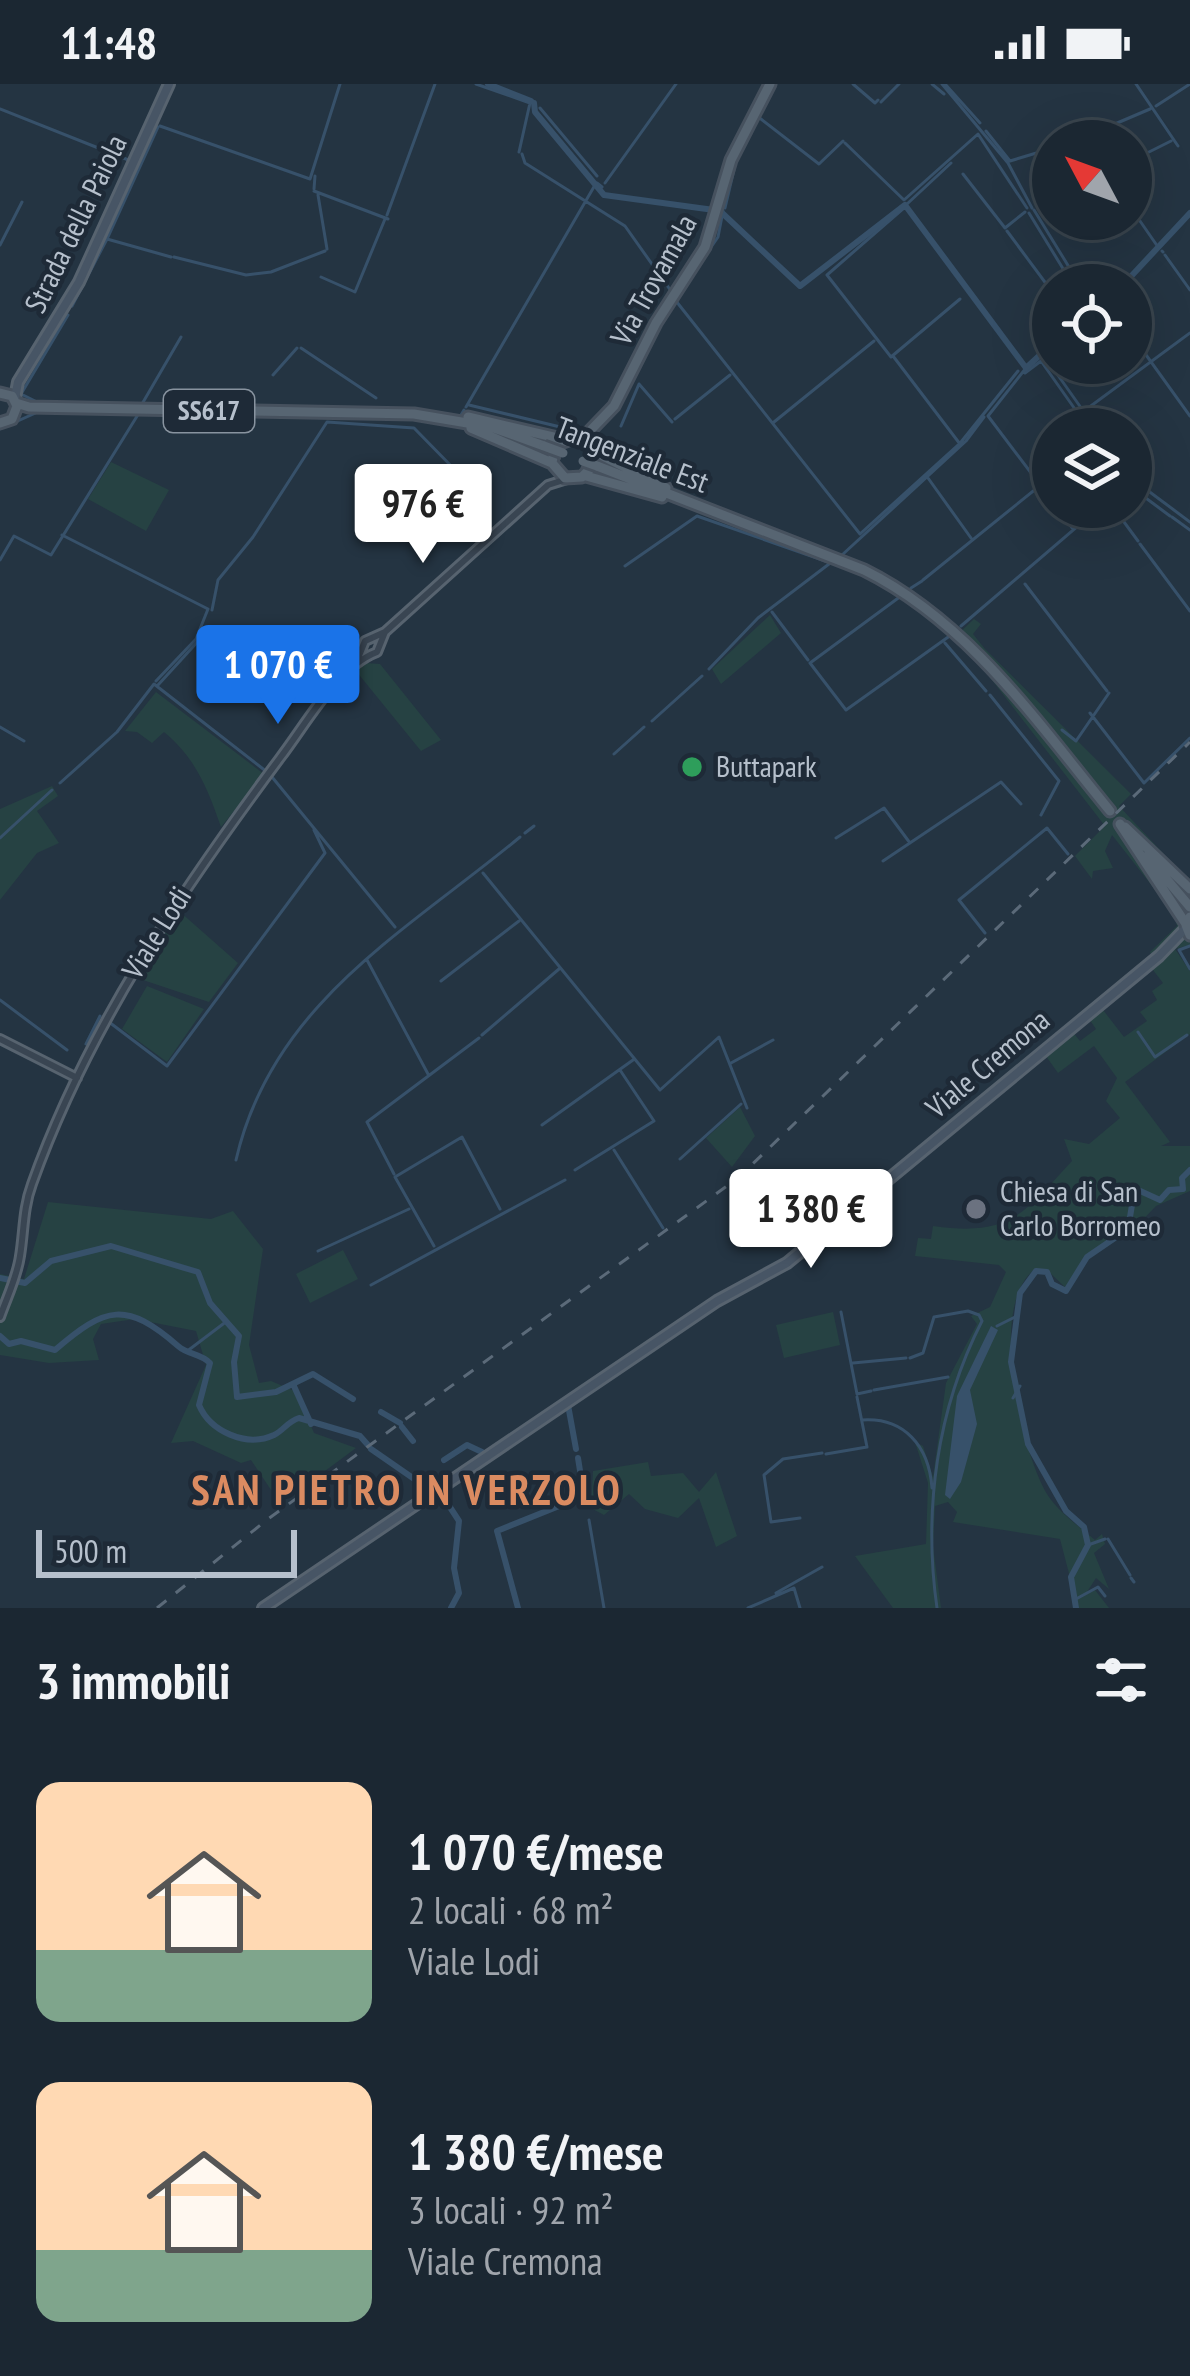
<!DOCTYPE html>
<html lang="it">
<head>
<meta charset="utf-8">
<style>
  :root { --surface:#1b2732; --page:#242f3a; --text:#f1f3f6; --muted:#a0a5ac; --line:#39444d; --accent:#1a73e8 }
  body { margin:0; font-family:"PT Sans Narrow",sans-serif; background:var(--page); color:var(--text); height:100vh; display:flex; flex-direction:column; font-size:45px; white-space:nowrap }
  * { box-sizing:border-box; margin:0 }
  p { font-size:39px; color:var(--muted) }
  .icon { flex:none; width:66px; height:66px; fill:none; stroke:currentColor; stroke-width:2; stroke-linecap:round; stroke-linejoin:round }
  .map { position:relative; height:1524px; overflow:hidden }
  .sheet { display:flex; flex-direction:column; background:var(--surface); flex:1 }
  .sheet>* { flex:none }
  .needle { width:78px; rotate:311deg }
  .fabs { position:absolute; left:1032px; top:36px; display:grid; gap:24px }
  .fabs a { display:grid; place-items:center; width:120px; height:120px; border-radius:50%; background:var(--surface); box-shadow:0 12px 48px #0002,0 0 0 3px var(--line); font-size:60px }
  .scale { position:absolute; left:36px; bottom:30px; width:261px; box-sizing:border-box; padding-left:12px; border:6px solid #b6c0cc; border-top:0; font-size:33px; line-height:42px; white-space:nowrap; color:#b6c0cc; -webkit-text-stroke:9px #1e2a37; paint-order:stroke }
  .price { position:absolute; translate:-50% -102px; padding:0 27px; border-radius:12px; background:#fff; color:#222; font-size:39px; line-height:78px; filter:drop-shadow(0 3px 6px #0008) }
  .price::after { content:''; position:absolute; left:50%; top:72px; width:36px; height:27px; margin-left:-18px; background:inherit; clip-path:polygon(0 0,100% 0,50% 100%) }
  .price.selected { background:var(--accent); color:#fff }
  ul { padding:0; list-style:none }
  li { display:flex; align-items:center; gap:36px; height:300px; padding:0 36px }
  li span { display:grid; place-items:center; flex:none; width:336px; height:240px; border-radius:24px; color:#555 }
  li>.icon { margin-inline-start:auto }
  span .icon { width:144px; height:144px; fill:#fffc; stroke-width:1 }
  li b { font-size:51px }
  h2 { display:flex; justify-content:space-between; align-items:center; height:144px; padding:0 36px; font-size:51px }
  .status { display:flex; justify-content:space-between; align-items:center; height:84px; padding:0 60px; background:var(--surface); direction:ltr }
  .status svg { height:33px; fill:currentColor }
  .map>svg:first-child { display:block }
</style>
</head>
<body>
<div class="status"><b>11:48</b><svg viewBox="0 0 49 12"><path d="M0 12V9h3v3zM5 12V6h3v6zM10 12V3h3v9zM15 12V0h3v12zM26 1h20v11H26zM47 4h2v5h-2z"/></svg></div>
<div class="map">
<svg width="1190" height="1524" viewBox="0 0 1190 1524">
  <rect width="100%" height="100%" fill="#243442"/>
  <path fill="#264243" d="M111,378L169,406L146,447L88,415Z
    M770,531L781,549L721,600L712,585Z
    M974,535L981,540L973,550L985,565L1131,710L1119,722L1190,798V861L1175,865L1190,887V950L1125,998L1170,1058L1161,1062H1190V1107L1156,1122L1132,1147L1125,1144L1086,1172L1067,1205L1048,1187L1035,1185C987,1221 1021,1366 1047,1410C1059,1429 1078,1441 1095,1456L1102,1450L1105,1460L1094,1469L1109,1505L1096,1494L1085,1511L1095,1506L1109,1524H1078L1060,1455L953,1438L957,1428L948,1418L935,1422L933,1462L941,1524H893L855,1472L926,1460L928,1399L915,1358L923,1362L933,1393L946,1299L977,1240L971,1232L990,1223L1006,1188L999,1181L915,1172L918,1154L931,1155L933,1142C1010,1153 1023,1130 1072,1077L1064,1055L1089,1060L1120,1034L1106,1017L1117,994L1094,962L1058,989L1043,968L1071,946L1080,957L1096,945L1087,932L1100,922L1124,953L1147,937L1140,928L1157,916L1152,907L1163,899L1150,882L1156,878L1150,868L1177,842L1174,830L1112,751L1105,767L1113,784L1093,787L1092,795L1075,772L1105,742L957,551Z
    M365,579L380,580L441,656L421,667L356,587Z
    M156,608L264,690L221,743C208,706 196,674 164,648L152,659L137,648L125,647Z
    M52,702L58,712L37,727L59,759L37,769L0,816V725Z
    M179,827L238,879L209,918L137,894Z
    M147,902L204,925L167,978L122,945Z
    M740,1023L755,1052L732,1083L706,1054Z
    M48,1118L211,1135L233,1127L263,1165L249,1261L259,1299L271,1297L297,1308L314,1349L356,1364L294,1410L286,1401L271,1406L251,1376L241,1379L193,1357L171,1359L206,1281L196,1247L135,1235L101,1240L93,1255L99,1276L49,1279L0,1271V1190L24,1195Z
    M343,1166L358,1195L310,1219L296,1190Z
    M833,1228L840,1261L784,1274L776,1241Z
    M648,1378L651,1392L683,1389L699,1408L716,1388L737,1452L716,1463L699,1414L678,1434L645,1425L629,1410L604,1431L591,1424L593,1387Z"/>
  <path fill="#37516a" d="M991,1242L998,1246L970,1306L977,1340L961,1398L950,1415L945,1411L957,1312Z"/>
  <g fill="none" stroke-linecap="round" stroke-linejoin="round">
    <path stroke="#37516a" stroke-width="3" d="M476,0L530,19L519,68
      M853,0L875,19L878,16
      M932,0L944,10
      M942,0L1008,79L1032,124
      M945,0L980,39
      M1136,0L1178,62
      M881,18L899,0
      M1156,22L1190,0
      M540,24L597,92
      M0,25L131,77
      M757,32L819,80L843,57
      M160,42L310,95L340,0
      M986,47L1010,77L1053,64
      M1075,57L1150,25
      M845,59L904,116L978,50L1027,124
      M522,70L525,79L625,142L671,207
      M1131,77L1171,57
      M963,90L1005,144L1025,128
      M597,99L602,103
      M605,99L676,0
      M314,105L315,92
      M314,107L388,135
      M318,111L327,165
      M907,120L951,79
      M1037,122L1053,114
      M905,123L827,191L891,273L960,215
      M725,124L737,73
      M1131,124L1158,163
      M1034,126L1080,201
      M1029,129L1073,201
      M387,131L435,0
      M1007,147L1053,209
      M108,153L158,43
      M0,161L22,118
      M1162,167L1163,168
      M1165,171L1190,206
      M174,173L246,191L271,188L325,167
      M321,193L355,208L385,135
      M679,210L718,153L723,127
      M676,217L860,450L958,361
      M72,222L107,155L171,173
      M1131,250L1190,332
      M301,264L376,314
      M1039,267L1053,255
      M1043,270L1096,345
      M893,272L960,360
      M1026,284L988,332L1053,418
      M1025,289L1041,277L1089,345
      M273,291L297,264
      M37,318L21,310L68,231
      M142,320L181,253
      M469,321L581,348
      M466,323L595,101
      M1084,327L1190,249
      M461,331L464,326
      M675,335L730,291
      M774,338L874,257
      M621,342L639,300L672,338
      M0,345L40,327
      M961,358L1018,287
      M1131,393L1136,398
      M928,394L971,454
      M1139,400L1190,438
      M1131,403L1170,432
      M1057,423L1073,445
      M1113,423L1138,457
      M1096,430L1106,423
      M1172,433L1190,446
      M62,451L208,525L196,555L156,597
      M1140,460L1190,527
      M842,471L966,357L984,333
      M0,476L14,452L51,471L139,329
      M625,482L697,432L831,479
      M923,496L1037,404
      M1025,500L1107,607
      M911,504L922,497
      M901,512L810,579L846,626L951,551
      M212,526L218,496L253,453L327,338L414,344L459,390L401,447
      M772,528L808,576
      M961,542L1100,423
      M945,559L986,607
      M709,585L758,534L829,480
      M158,601L202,553
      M990,611L1059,697L1041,731
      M1090,629L1144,699L1190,654
      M652,637L702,592
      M0,643L24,657
      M1062,646L1076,657L1109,609
      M614,670L644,643
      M272,693L395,843
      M60,699L117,648L154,600L267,688
      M525,749L534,742
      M0,754L52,706
      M836,754L884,724L910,759
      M883,777L1001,698L1021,720
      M483,789L660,1006L719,953L747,1024
      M985,849L959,816L1047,744L1068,770
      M1190,862L1179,866L1190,885
      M367,876L428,990
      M441,897L519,837
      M0,916L67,966
      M109,938L167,982L325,769L314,746
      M1138,948L1155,973L1187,951
      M482,951L559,885
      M86,960L100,932
      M731,979L773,956
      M542,1041L633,976
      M614,1066L663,1144
      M680,1075L741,1020
      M236,1076C272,919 407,847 520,753
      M575,1086L654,1037L620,986
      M394,1090L367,1038L479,954
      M434,1162L395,1093L462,1053L500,1125
      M318,1167L409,1125
      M371,1201L565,1096
      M841,1228L857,1310L871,1307
      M997,1242L1017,1232
      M186,1268L227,1237
      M910,1274L923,1269L934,1233L968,1227L979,1231L982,1237C937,1325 923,1426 937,1524
      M853,1279L906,1274
      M874,1306L948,1293
      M1013,1314L1020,1302
      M862,1336C904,1333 929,1362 932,1404
      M826,1370L867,1363L857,1313
      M800,1434L771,1438L764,1391L783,1375L822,1369
      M589,1436L604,1524
      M1108,1455L1130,1491
      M1088,1461L1105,1455
      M1131,1494L1134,1498
      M776,1509L822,1483
      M1076,1515L1098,1503L1105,1512
      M748,1524L794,1504L800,1524"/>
    <path stroke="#37516a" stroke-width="6" d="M488,0L531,17
      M534,19L535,28L604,111L714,126
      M720,127L800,202L905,121L1026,284L1053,259
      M1123,201L1190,129
      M0,1194L25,1199L51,1177L111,1162L198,1188L210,1219L239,1252L234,1278L237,1313L276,1308L313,1290L353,1315
      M0,1252L9,1260L21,1257L55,1266C106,1222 126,1217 178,1262C188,1271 200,1269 210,1279L199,1321C210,1347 246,1364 274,1351C284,1346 287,1338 299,1334L360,1352L368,1361
      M293,1300L311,1340
      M568,1321L576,1365
      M381,1328L400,1339
      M402,1343L413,1357
      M371,1365L446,1417L459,1437L454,1484L459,1509L451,1524
      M444,1376L467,1361L482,1368
      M518,1524L497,1447L584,1412L578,1374
      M1076,1524L1071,1493L1088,1461L1084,1443L1066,1427L1028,1360L1011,1278L1020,1209L1036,1187L1047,1188L1052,1200L1066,1207L1087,1173L1128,1145L1134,1109L1138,1106L1160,1116L1169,1106L1183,1105L1182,1094L1190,1086"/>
    <defs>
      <path id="tertiary" d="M358,574L365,557L385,548L548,401L567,395
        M0,955L77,994
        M0,1233C7,1213 17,1193 20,1172C24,1148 23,1124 32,1100C88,943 181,807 280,674C307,639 336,584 377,568L385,548"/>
      <path id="secondary" d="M15,314L18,298L79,198L169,0
        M263,1524L717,1217L787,1179L1159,872L1186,844"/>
      <path id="primary" d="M0,309L12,312L17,322L12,335L0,339
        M16,319L29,323L414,330L491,343L544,362
        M468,333L562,355
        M471,344L552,379
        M579,352L593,363V382L582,393L565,394L552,379L555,361L588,349L614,322L656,239L705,163L731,76L770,0
        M595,368L666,404
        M597,382L864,486C969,538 1037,638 1110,727
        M586,392L662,413
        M1120,740L1186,840
        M1125,743L1190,805
        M1147,772L1190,823
        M1190,833L1186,841L1190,851"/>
    </defs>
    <use href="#tertiary" stroke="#57636f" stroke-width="12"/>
    <use href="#secondary" stroke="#57636f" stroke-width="14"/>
    <use href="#primary" stroke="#46515e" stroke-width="15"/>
    <use href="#tertiary" stroke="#394552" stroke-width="6"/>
    <use href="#secondary" stroke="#475565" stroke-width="8"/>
    <use href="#primary" stroke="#576572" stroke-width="9"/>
    <path stroke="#5b6a79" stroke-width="3" stroke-dasharray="12 12" stroke-linecap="butt" d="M157,1524L268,1435L738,1094L1190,658"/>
    <defs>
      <path id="primary-bridge" d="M544,362L563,369
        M583,377L597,382"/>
    </defs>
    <use href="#primary-bridge" stroke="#46515e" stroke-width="15" stroke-linecap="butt"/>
    <use href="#primary-bridge" stroke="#576572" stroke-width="9"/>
  </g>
  <circle fill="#2e9e5b" stroke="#1e2a37" stroke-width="4.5" cx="692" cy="683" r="12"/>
  <circle fill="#6b7280" stroke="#1e2a37" stroke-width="4.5" cx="976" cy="1125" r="12"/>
  <g text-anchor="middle" stroke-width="9" stroke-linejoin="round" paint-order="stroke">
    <rect fill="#1e2a37" stroke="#88939f" stroke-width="3" x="164" y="306" width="90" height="42" rx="9"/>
    <g font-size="27" font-weight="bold" fill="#b6c0cc">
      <text x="209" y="336">SS617</text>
    </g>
    <g font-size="30" fill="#b6c0cc" stroke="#1e2a37">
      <text transform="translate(76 140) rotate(-64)" y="10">Strada della Paiola</text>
      <text transform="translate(654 196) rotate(-61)" y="10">Via Trovamala</text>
      <text transform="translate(632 371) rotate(21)" y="10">Tangenziale Est</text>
      <text transform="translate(157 849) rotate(-58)" y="10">Viale Lodi</text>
      <text transform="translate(988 980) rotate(-40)" y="10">Viale Cremona</text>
    </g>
    <g font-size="30" fill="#b6c0cc" stroke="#1e2a37" text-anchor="start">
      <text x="716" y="693">Buttapark</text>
      <text x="1000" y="1118">Chiesa di San<tspan x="1000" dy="34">Carlo Borromeo</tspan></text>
    </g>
    <g font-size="42" font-weight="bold" letter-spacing="3" fill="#db8b61" stroke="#1e2a37">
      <text x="407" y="1421">SAN PIETRO IN VERZOLO</text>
    </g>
  </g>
</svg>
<div class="fabs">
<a><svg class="needle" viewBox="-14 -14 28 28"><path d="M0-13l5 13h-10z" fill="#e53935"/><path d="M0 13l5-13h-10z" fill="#a0a5ac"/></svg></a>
<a><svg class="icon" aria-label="locate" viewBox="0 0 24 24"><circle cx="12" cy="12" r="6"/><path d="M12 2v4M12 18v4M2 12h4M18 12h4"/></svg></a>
<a><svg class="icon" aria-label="layers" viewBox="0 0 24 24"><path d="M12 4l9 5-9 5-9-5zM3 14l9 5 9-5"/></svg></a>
</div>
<div class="scale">500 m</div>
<b class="price" style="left:423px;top:482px">976 €</b>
<b class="price selected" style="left:278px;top:643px">1 070 €</b>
<b class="price" style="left:811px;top:1187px">1 380 €</b>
</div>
<section class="sheet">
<h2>3 immobili<svg class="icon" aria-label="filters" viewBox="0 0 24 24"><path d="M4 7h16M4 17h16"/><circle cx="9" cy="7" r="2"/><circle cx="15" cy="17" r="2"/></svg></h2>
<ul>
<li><span style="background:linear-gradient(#ffd9b3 70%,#7fa58c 0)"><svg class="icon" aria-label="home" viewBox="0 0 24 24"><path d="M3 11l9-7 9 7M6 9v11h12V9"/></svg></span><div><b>1 070 €/mese</b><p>2 locali · 68 m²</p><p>Viale Lodi</p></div></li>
<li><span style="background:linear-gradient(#ffd9b3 70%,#7fa58c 0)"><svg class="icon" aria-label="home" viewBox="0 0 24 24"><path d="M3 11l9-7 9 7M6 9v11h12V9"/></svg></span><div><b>1 380 €/mese</b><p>3 locali · 92 m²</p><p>Viale Cremona</p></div></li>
</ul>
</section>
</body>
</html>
